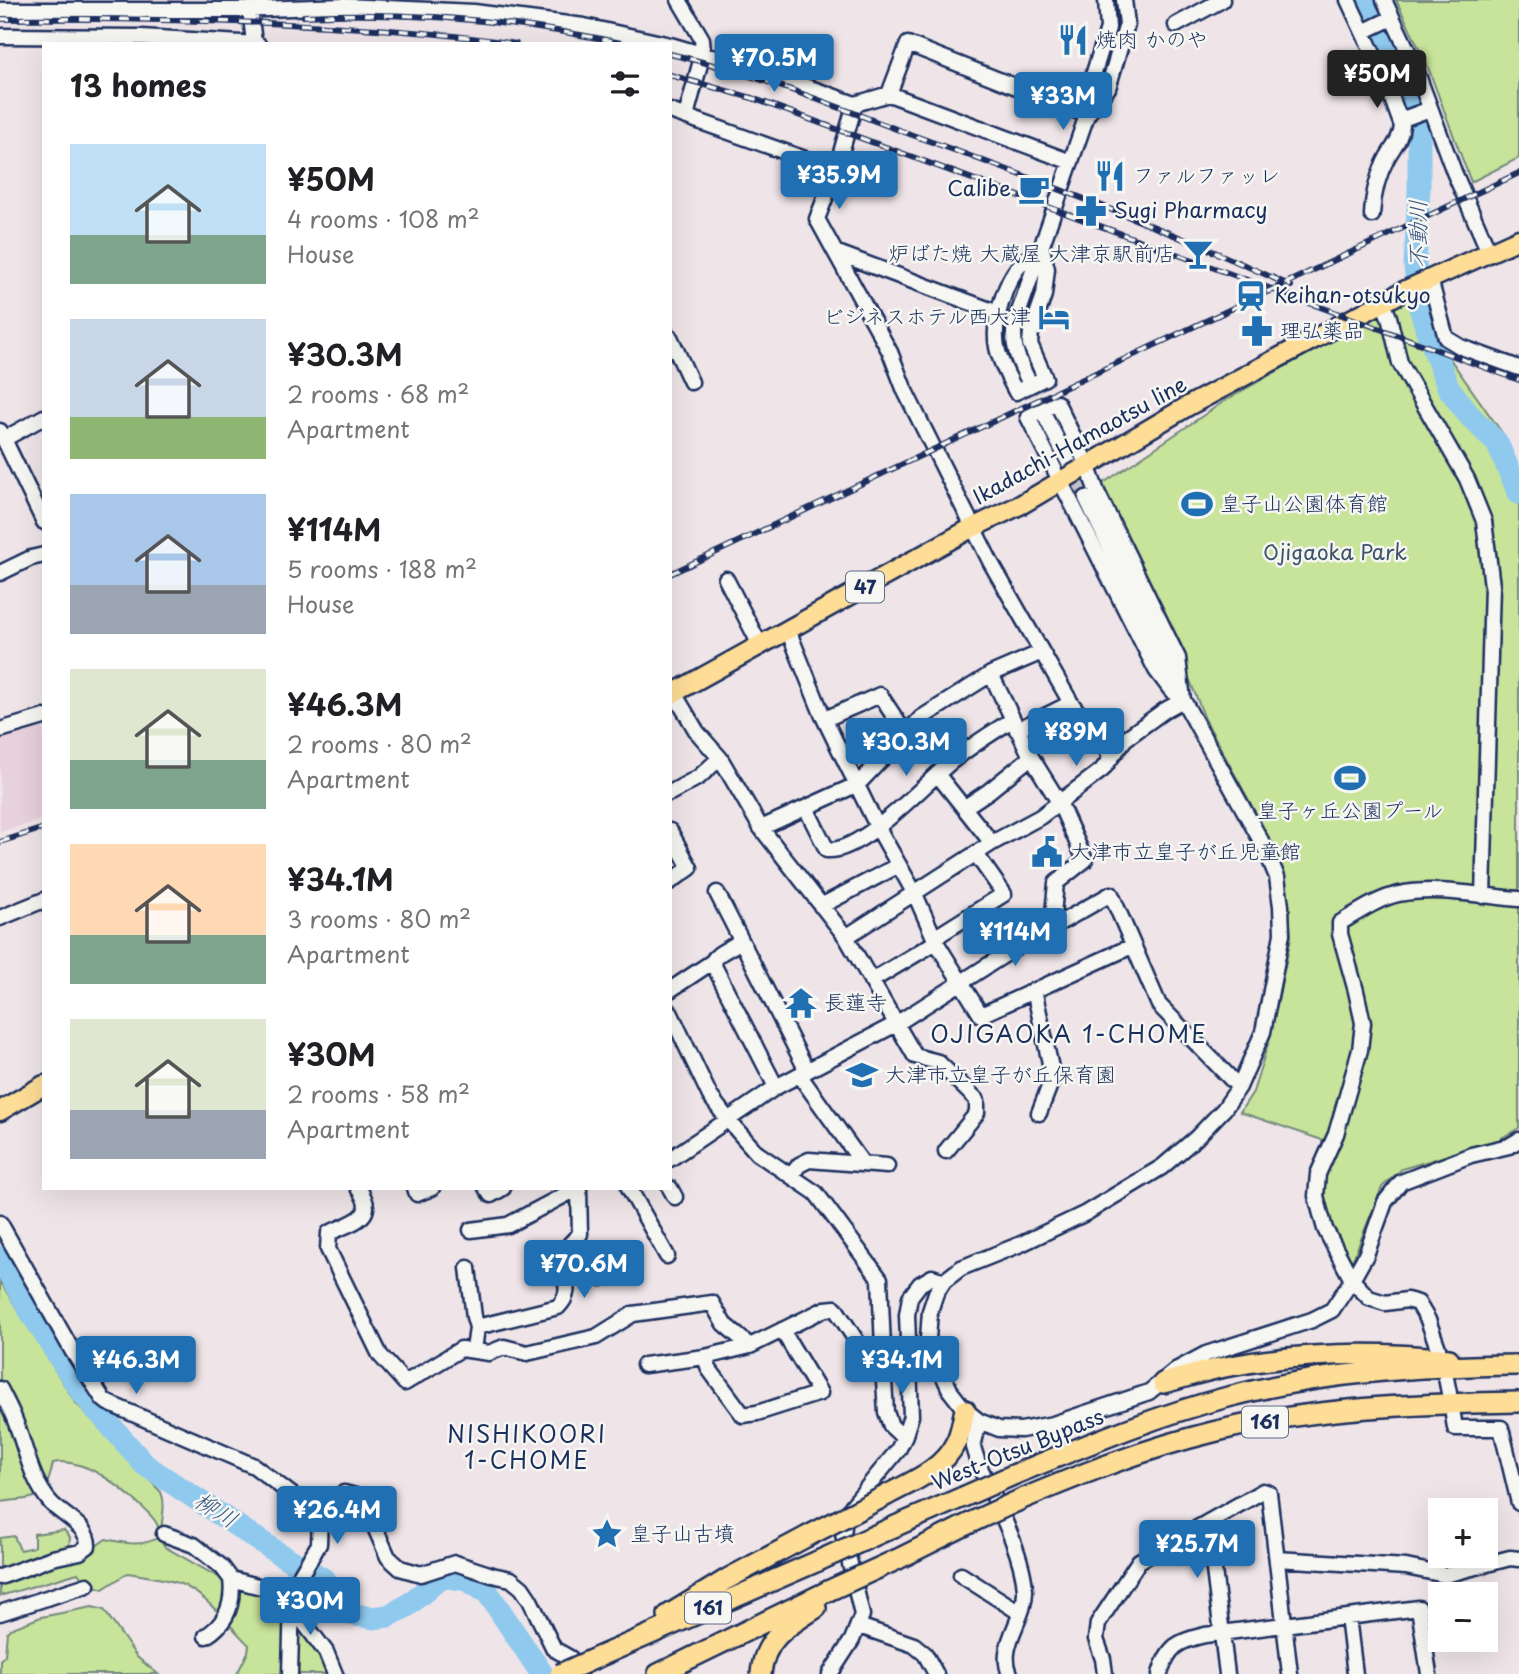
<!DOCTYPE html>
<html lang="en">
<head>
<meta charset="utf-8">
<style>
  :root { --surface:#fff; --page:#f6f6f6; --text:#202124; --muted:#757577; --accent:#1f6fb2 }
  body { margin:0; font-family:"Playpen Sans","Klee One",sans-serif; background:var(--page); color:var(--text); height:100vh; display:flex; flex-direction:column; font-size:26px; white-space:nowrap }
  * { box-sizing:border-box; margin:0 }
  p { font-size:23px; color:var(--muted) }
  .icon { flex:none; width:38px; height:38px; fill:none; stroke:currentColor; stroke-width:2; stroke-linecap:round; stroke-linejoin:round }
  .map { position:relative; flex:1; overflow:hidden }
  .side { position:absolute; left:42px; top:42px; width:630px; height:1148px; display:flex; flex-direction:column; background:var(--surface); border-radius:0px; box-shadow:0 7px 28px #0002 }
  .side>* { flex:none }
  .fabs { position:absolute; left:1428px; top:1498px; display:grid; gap:14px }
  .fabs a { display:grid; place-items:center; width:70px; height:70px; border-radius:0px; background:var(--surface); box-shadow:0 7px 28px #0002; font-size:35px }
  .price { position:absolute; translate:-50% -60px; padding:0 16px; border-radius:7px; background:var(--accent); color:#fff; font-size:23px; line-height:46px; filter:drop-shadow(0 2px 4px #0008) }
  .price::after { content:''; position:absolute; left:50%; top:42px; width:21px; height:16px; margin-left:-10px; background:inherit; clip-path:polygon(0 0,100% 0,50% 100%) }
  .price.current { background:#222; color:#fff }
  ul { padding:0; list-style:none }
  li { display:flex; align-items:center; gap:21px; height:175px; padding:0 28px }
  li span { display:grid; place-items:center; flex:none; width:196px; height:140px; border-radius:0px; color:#555 }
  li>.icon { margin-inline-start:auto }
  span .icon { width:84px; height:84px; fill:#fffc; stroke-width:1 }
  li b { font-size:30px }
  h2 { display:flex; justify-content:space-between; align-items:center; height:84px; padding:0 28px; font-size:30px }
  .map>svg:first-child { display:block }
</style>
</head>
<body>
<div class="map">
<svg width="1519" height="1674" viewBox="0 0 1519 1674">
  <rect width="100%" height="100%" fill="#efe5e8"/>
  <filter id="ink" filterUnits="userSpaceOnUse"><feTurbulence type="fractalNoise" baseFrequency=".0143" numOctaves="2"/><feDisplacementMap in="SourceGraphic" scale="14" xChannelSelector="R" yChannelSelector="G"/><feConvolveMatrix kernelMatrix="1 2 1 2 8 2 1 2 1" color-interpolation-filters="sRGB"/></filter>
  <g filter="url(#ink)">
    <path fill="#e7d1dc" d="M44,723V819L0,832V736Z"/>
    <path fill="#c8e39a" stroke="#72897c" stroke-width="2" d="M1396,0H1519V158L1471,182L1427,65Z
      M1423,288L1436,339L1505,437L1519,476V1128L1496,1141L1402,1169L1382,1187L1351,1264L1332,1227L1325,1198L1322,1140L1240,1112L1253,1092L1271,1034L1291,937L1287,890L1261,823L1205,719L1187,673L1101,491L1102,484L1226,400Z
      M0,1281L75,1402L161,1492C169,1510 155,1531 165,1547L213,1574L278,1604L345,1674H237L248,1652L249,1645C228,1625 206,1593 178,1583C162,1578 145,1576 128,1573L103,1589L85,1583L78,1573L0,1596V1584L56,1562L89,1556L96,1546L106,1539C123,1543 142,1547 157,1538C157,1534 159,1530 158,1527C156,1515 112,1481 101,1475C88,1467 67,1459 53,1463C45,1503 37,1497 0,1502Z
      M64,1530L70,1537L69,1547L0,1572V1538L14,1536L20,1550L34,1547V1534Z
      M92,1607L104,1610L137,1657L158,1674H0V1660L5,1655L7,1632L10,1629L41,1617Z"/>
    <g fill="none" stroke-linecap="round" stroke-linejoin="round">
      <path stroke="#8fc9ee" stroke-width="23" d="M1366,0L1413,101L1419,126V190L1415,265L1418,301L1428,334L1448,387L1469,415L1497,443L1519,493
        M0,1257L32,1314L83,1394L145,1465L278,1553L325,1580L340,1604L350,1614L373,1618L388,1616L407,1606L439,1579L447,1577L467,1580L488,1593L542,1674"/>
      <path stroke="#c5c1cc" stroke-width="14" stroke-dasharray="14 7" stroke-linecap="butt" d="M1029,382L1045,416
        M1069,465L1086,498"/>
      <defs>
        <path id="minor" d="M679,0L702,39L703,53L686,116
          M1348,0L1384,77L1402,126C1401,138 1394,146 1388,156C1378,174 1373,194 1372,215
          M1384,0L1413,62L1454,172L1489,252
          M250,9L254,43
          M0,10H236L343,6L474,12L584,26L666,44
          M1176,25L1222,0
          M1363,32L1392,18
          M0,36L141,37L258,44
          M670,45L771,74L855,104L889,94L1071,162
          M889,94L908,44L1087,115
          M855,104L836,170L817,219L890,352L905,391L991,563L1071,703L1111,756
          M670,111L836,170
          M1087,115L1108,88L1127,24L1124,0
          M1400,120L1430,109
          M1042,249L1047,269L1044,295L1031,332L1030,344L1045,378L1016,392C1009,378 1000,363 997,347C992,323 1005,278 1024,261C1029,257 1036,253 1042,249Z
          M835,252L998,313
          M1430,279L1446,338L1461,347L1519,368
          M1383,303L1389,317L1400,363L1467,479L1484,521L1492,586L1483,896
          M670,337L691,382
          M1029,382C1019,362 1011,346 1015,323L1087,115L1090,85L1108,28L1106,0
          M1057,403L1087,465L1097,492L1178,658L1183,700L1171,690L1156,670L1028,417Z
          M1045,416L1069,463
          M0,431L44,522
          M4,439L44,417
          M1086,498L1183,700L1265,848L1277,877L1281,906L1282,934L1263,1032L1239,1087L1224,1109L1196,1138L1162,1167L1086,1213L1021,1244L961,1268L944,1281L936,1293L930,1311L928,1339L936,1360L951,1392L965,1410L979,1421L999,1429L1021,1430L1053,1424L1149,1392L1176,1370L1206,1354L1312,1320L1332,1310L1352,1280L1366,1255L1385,1202L1401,1182L1471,1155L1509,1146L1519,1140
          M0,573L31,558L44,555
          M726,579L760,645
          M788,630L822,714L878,828L915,894L936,942L981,1015L1132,946
          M991,674L1031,757L1059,802L1085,860L1056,883L1053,914L1056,924
          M674,693L697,732L720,758L761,828L846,937L915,1056L938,1062L977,1100V1113L946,1151
          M825,719L880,695L905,733
          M0,730L44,717
          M1017,730L1071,703
          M937,774L992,843
          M670,793L699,777L720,758
          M965,807L989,791L1031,757
          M806,808L827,850C860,853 920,789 945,767C965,749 989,735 1012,720
          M761,828L858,784L921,718L991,674L1042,652
          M670,831L690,868L670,882
          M717,893L741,940
          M821,906L899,865
          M0,918L44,900
          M846,937L992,843L1040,817L1102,770L1125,739L1165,710L1183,700
          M934,938L1004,894L976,854
          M712,962L776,1087
          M871,981L936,942
          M670,990L712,962C718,951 732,949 741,940L807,1071
          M1034,990L1053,1077L1039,1113
          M670,1012L710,1096L728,1120L757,1153L816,1193L880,1279L883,1348L879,1371
          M800,1076L863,1164
          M670,1159L776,1087L896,1024L1012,950L1111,894L1159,1005L1239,1087
          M791,1176L799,1165L809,1160L887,1166
          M358,1188C380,1218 352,1222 329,1233L328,1249L380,1355L405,1383L461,1349L489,1353L504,1347L527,1353L596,1337L633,1314L712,1303L724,1324L750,1346L825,1309L835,1308L869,1360L879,1371L884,1381L886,1412L891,1426L904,1438
          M415,1188L417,1194L432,1188
          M486,1188L491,1195L503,1188
          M629,1188L667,1256
          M670,1188L675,1197
          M0,1223L73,1352L103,1399L108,1403L254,1466L320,1516
          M471,1230L508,1225L578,1188
          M563,1258L602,1278
          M468,1268L474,1317L477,1327
          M1438,1348L1428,1320L1418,1303L1407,1300L1385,1303L1369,1298L1352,1280L1325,1229L1316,1196L1318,1174L1336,1134L1360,1050L1363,1023L1356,991L1340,934V923C1358,912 1379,898 1399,894C1437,886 1481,896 1519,899
          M474,1351L477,1327L558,1307C575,1290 561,1277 563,1258C565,1247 573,1241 580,1234L579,1188
          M705,1357L709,1369L743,1415L757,1413L820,1393L782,1330
          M644,1365L705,1357L750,1346
          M1446,1378L1449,1393
          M0,1389C5,1399 10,1408 14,1418C26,1447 30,1479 51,1503C63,1516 89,1526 88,1546L80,1552L52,1558L0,1577
          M1453,1415L1455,1428H1501L1519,1503
          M979,1421L973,1447L978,1463C994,1499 1023,1552 1025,1590C1026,1619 997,1645 1010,1674
          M1208,1522L1227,1674
          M164,1534L194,1545L222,1567L231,1579L292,1595
          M1277,1559L1406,1567L1445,1575L1510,1558L1519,1559
          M961,1575L1019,1612
          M293,1608L326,1652L335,1674
          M0,1613L87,1585
          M1348,1617L1355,1674
          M859,1626L914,1645L925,1654L936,1674
          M206,1636C227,1623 234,1603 231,1579
          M290,1674L292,1595L301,1574L319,1544L320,1516L332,1499L344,1493L359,1497L365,1505L388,1557L400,1568L421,1574L455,1563L492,1575L511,1579L522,1588L530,1600L554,1649L570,1658L580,1673
          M830,1674L852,1640L862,1615L843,1534L845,1520L852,1506L898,1450L904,1438L911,1416L907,1315L910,1297L920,1284L932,1277L944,1281
          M1105,1674L1103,1659L1096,1639L1098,1623L1139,1561L1263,1491L1269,1493L1290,1674
          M1160,1674C1168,1646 1178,1641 1205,1635L1419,1608L1429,1674"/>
        <path id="major" d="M1080,470L1188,406L1406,290L1519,239
          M670,695L968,530L1022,504L1066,478
          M0,1111L44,1085"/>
        <path id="highway" d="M1163,1383C1183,1378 1204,1371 1225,1367C1299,1353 1375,1351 1449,1359
          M1013,1475C1084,1446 1154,1416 1228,1397C1322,1372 1423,1366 1519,1365
          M887,1495C911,1482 943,1470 956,1442C961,1433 962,1421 965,1410
          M1022,1499C1084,1473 1147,1448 1213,1432C1313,1407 1416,1404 1519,1402
          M898,1525L963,1497
          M898,1559L974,1521
          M668,1615L727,1579L806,1537
          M598,1657L818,1561
          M658,1674L828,1591
          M761,1674C764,1638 788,1626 816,1608"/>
      </defs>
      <use href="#minor" stroke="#1b2f5e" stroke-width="19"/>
      <use href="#major" stroke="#1b2f5e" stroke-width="23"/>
      <use href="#highway" stroke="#1b2f5e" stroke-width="24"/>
      <use href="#minor" stroke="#f6f6f2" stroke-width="14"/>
      <use href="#major" stroke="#fedd96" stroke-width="18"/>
      <use href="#highway" stroke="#fedd96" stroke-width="19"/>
      <defs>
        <path id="rail" d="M304,16C412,11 520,21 626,44
          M0,19C89,18 178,20 267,23C351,27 433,31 516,44
          M670,54C751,72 829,104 907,133C1037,180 1165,228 1291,286
          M670,75L752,98L1519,380
          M670,574L1519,173
          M0,842L44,828"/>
      </defs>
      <use href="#rail" stroke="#1b2f5e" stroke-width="6"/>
      <use href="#rail" stroke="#f6f6f2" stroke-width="3.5" stroke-dasharray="10" stroke-linecap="butt"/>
      <defs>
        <path id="major-bridge" d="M1066,478L1080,470"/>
        <path id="highway-bridge" d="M963,1497L1013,1475
          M974,1521L1022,1499
          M806,1537L887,1495
          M818,1561L898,1525
          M828,1591L898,1559
          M560,1674L598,1657"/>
      </defs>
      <use href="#major-bridge" stroke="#1b2f5e" stroke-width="23" stroke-linecap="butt"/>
      <use href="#highway-bridge" stroke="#1b2f5e" stroke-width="24" stroke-linecap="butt"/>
      <use href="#major-bridge" stroke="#fedd96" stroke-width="18"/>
      <use href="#highway-bridge" stroke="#fedd96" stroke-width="19"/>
    </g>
  </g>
  <defs>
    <symbol id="restaurant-bare" viewBox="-9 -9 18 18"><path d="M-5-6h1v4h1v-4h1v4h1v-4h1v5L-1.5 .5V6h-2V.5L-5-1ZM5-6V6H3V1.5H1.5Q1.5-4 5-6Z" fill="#1f6fb2" stroke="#f6f6f2" stroke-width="2.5" paint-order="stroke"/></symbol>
    <symbol id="cafe-bare" viewBox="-9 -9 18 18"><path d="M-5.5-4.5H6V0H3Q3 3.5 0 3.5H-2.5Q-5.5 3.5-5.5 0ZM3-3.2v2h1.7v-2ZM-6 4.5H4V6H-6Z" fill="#1f6fb2" stroke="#f6f6f2" stroke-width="2.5" paint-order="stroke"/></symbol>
    <symbol id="pharmacy-bare" viewBox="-9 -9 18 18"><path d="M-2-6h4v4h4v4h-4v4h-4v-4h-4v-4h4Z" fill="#1f6fb2" stroke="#f6f6f2" stroke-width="2.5" paint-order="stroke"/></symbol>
    <symbol id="bar-bare" viewBox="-9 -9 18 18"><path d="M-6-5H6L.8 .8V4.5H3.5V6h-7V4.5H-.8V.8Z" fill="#1f6fb2" stroke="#f6f6f2" stroke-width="2.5" paint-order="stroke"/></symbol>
    <symbol id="station-bare" viewBox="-9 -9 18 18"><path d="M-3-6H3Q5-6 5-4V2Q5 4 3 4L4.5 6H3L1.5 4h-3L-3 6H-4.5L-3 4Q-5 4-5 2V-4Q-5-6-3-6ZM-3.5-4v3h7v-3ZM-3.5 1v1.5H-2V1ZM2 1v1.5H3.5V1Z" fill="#1f6fb2" stroke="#f6f6f2" stroke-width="2.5" paint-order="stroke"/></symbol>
    <symbol id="hotel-bare" viewBox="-9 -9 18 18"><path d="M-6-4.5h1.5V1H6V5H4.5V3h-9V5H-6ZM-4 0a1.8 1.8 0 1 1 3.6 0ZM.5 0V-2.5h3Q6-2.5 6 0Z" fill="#1f6fb2" stroke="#f6f6f2" stroke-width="2.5" paint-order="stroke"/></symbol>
    <symbol id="stadium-bare" viewBox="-9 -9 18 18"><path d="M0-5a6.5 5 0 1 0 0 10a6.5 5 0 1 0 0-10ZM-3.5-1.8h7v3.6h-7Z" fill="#1f6fb2" stroke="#f6f6f2" stroke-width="2.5" paint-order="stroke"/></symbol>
    <symbol id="civic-bare" viewBox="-9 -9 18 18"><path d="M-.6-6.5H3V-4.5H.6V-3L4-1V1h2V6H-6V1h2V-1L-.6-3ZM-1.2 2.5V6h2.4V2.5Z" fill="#1f6fb2" stroke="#f6f6f2" stroke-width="2.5" paint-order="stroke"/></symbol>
    <symbol id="temple-bare" viewBox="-9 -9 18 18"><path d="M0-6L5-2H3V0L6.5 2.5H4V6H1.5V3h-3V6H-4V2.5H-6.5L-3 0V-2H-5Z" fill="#1f6fb2" stroke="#f6f6f2" stroke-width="2.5" paint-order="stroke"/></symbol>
    <symbol id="school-bare" viewBox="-9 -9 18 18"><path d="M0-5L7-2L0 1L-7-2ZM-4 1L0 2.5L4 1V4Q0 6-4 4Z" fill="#1f6fb2" stroke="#f6f6f2" stroke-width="2.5" paint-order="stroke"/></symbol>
    <symbol id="sight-bare" viewBox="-9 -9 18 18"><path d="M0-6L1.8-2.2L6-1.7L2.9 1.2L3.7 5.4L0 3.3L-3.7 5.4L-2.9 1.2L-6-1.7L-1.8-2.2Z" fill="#1f6fb2" stroke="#f6f6f2" stroke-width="2.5" paint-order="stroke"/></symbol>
  </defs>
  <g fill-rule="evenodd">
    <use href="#restaurant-bare" x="1051" y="18" width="44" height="44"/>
    <use href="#restaurant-bare" x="1088" y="154" width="44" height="44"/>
    <use href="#cafe-bare" x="1012" y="167" width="44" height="44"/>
    <use href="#pharmacy-bare" x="1069" y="189" width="44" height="44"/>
    <use href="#bar-bare" x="1176" y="232" width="44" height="44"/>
    <use href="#station-bare" x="1229" y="274" width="44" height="44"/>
    <use href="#hotel-bare" x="1032" y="295" width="44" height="44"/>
    <use href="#pharmacy-bare" x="1235" y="309" width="44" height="44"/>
    <use href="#stadium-bare" x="1175" y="482" width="44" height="44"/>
    <use href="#stadium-bare" x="1328" y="756" width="44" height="44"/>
    <use href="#civic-bare" x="1025" y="830" width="44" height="44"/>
    <use href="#temple-bare" x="779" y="981" width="44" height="44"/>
    <use href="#school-bare" x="840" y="1053" width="44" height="44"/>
    <use href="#sight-bare" x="585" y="1512" width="44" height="44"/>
  </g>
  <g text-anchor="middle" stroke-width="5" stroke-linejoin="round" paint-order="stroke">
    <g fill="#f6f6f2" stroke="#5d6b8a" stroke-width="2">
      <rect x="846" y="571.5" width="38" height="31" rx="5"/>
      <rect x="1242" y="1406.5" width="46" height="31" rx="5"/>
      <rect x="685" y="1592.5" width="46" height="31" rx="5"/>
    </g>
    <g font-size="19" font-weight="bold" fill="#1b2f5e">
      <text x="865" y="594">47</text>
      <text x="1265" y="1429">161</text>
      <text x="708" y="1615">161</text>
    </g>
    <g font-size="21" fill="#1b2f5e" stroke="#f6f6f2" text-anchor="start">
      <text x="1096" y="47">焼肉 かのや</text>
      <text x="1133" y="183">ファルファッレ</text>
      <text x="1011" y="196" text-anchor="end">Calibe</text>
      <text x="1114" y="218">Sugi Pharmacy</text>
      <text x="1175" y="261" text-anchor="end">炉ばた焼 大蔵屋 大津京駅前店</text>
      <text x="1274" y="303">Keihan-otsukyo</text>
      <text x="1031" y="324" text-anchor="end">ビジネスホテル西大津</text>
      <text x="1280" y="338">理弘薬品</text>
      <text x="1220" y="511">皇子山公園体育館</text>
      <text x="1350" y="818" text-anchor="middle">皇子ヶ丘公園プール</text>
      <text x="1070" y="859">大津市立皇子が丘児童館</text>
      <text x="824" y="1010">長蓮寺</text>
      <text x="885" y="1082">大津市立皇子が丘保育園</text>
      <text x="630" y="1541">皇子山古墳</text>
    </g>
    <g font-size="21" fill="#1b2f5e" stroke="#f6f6f2">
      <text transform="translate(1080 441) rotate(-29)" y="7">Ikadachi-Hamaotsu line</text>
      <text transform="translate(1018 1450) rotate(-22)" y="7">West-Otsu Bypass</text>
    </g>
    <g font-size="21" fill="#3e536a" stroke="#f6f6f2">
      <text x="1335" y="560">Ojigaoka Park</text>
    </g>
    <g font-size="23" font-style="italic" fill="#385682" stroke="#f6f6f2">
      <text transform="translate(1418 234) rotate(-90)" y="8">不動川</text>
      <text transform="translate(216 1510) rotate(32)" y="8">柳川</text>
    </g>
    <g font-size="23" letter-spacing="2" fill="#1b2f5e" stroke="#f6f6f2">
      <text x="1069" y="1043">OJIGAOKA 1-CHOME</text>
      <text x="527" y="1443">NISHIKOORI<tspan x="527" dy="26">1-CHOME</tspan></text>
    </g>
  </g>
</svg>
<div class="fabs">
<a>+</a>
<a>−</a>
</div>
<b class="price" style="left:774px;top:94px">¥70.5M</b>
<b class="price current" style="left:1377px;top:110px">¥50M</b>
<b class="price" style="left:1063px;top:132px">¥33M</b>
<b class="price" style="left:839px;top:211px">¥35.9M</b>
<b class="price" style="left:1076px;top:768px">¥89M</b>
<b class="price" style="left:906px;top:778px">¥30.3M</b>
<b class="price" style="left:1015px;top:968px">¥114M</b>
<b class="price" style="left:584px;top:1300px">¥70.6M</b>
<b class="price" style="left:136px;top:1396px">¥46.3M</b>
<b class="price" style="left:902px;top:1396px">¥34.1M</b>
<b class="price" style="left:337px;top:1546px">¥26.4M</b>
<b class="price" style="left:1197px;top:1580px">¥25.7M</b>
<b class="price" style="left:310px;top:1637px">¥30M</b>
<section class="side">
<h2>13 homes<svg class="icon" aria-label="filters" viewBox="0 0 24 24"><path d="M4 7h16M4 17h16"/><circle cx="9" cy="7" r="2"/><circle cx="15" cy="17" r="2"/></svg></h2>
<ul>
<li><span style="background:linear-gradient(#bfe0f5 65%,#7fa58c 0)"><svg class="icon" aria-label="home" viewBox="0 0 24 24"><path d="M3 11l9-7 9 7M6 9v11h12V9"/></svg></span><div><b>¥50M</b><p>4 rooms · 108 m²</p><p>House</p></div></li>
<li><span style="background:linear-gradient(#c9d6e8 70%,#8fb573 0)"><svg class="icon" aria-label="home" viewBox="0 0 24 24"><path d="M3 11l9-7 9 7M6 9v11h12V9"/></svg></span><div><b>¥30.3M</b><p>2 rooms · 68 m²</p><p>Apartment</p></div></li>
<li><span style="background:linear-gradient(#a9c7e8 65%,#9aa5b1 0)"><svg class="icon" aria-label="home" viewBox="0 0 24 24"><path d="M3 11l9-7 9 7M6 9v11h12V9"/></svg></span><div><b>¥114M</b><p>5 rooms · 188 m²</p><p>House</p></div></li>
<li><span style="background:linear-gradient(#dfe7d0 65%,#7fa58c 0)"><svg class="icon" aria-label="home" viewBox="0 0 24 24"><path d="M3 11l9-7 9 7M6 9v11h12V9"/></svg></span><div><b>¥46.3M</b><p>2 rooms · 80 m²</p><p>Apartment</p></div></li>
<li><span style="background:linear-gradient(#ffd9b3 65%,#7fa58c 0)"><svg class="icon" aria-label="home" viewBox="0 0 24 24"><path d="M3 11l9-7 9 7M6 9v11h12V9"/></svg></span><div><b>¥34.1M</b><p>3 rooms · 80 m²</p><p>Apartment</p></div></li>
<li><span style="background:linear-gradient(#dfe7d0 65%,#9aa5b1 0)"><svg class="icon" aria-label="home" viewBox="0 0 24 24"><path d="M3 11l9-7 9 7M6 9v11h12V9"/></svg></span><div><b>¥30M</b><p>2 rooms · 58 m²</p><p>Apartment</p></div></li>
</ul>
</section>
</div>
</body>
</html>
